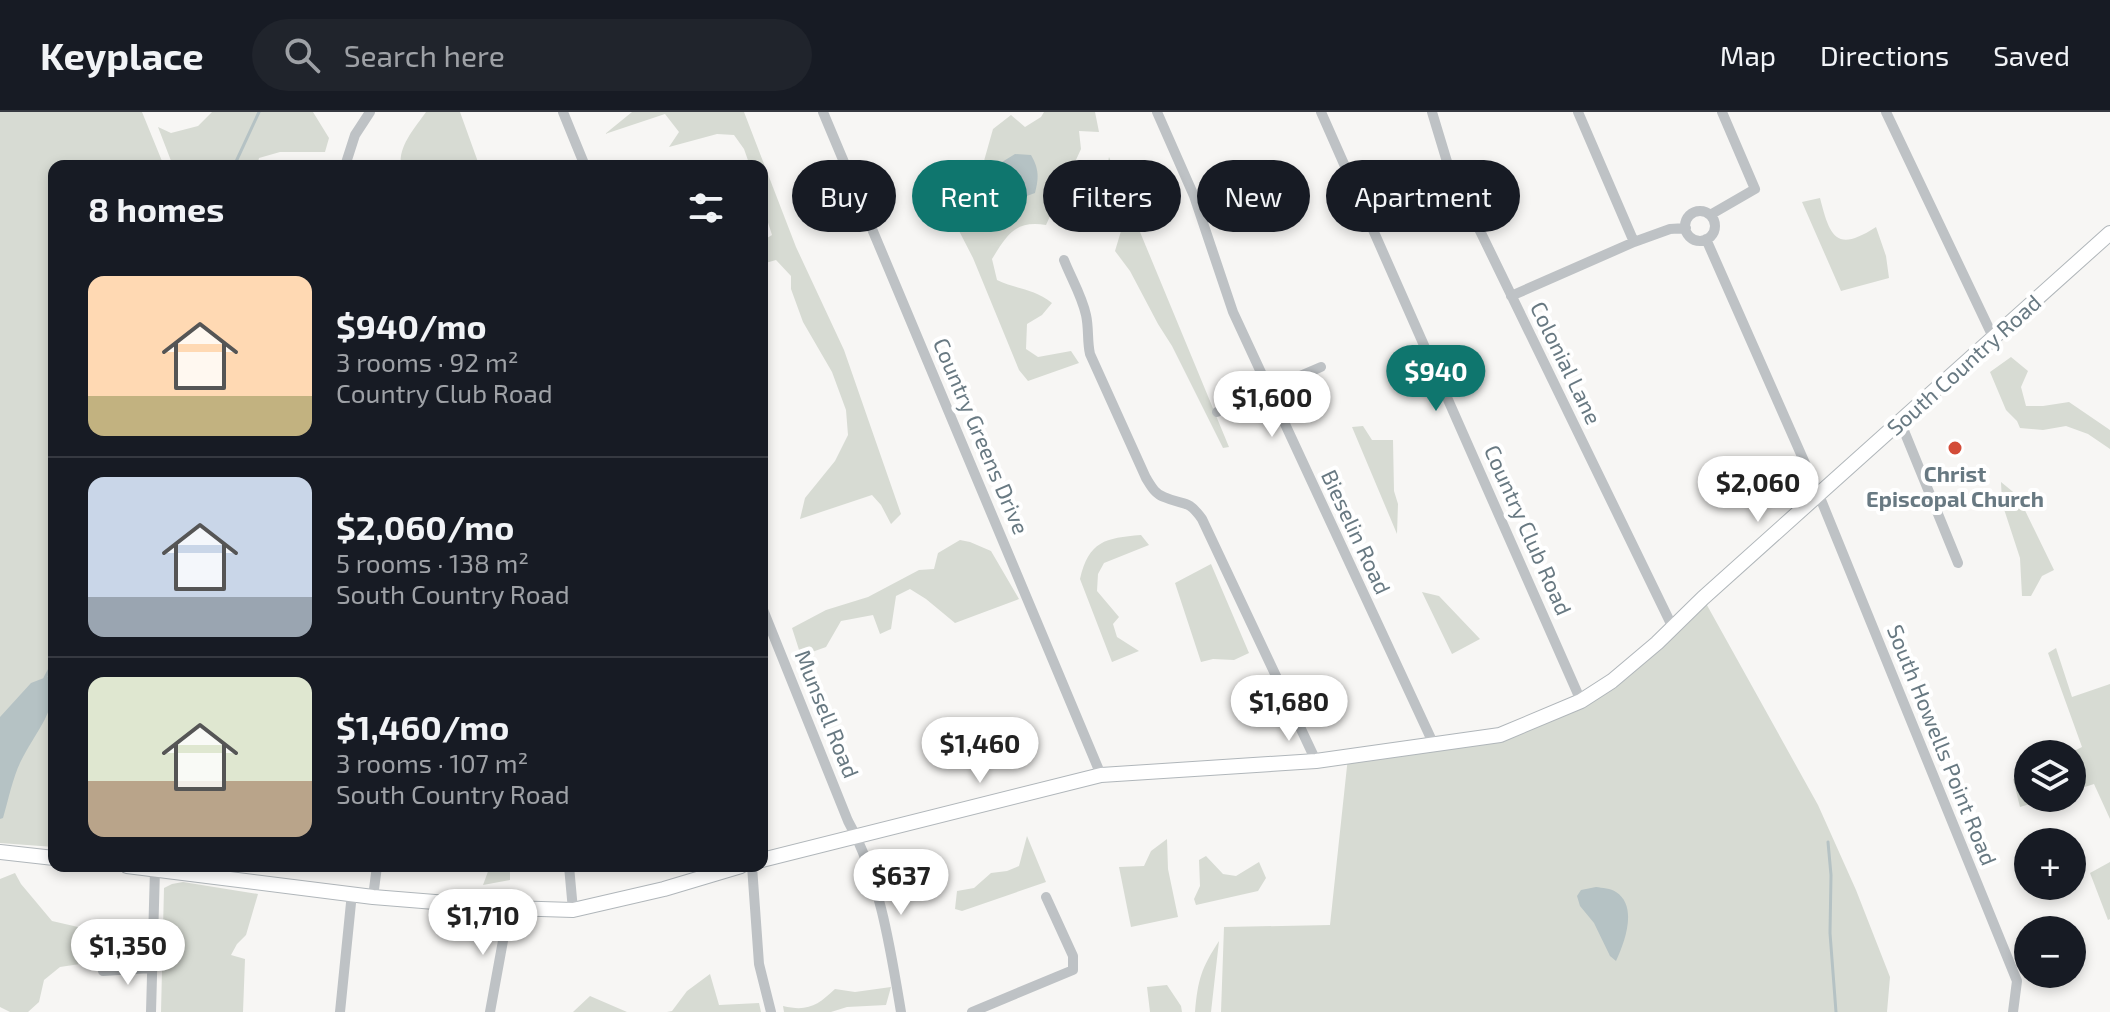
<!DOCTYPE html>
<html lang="en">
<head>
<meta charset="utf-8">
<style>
  :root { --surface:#171b24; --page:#20242c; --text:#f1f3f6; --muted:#9ea1a6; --line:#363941; --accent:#0f766e }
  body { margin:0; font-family:"Exo 2",sans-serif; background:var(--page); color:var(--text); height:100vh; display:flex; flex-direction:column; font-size:30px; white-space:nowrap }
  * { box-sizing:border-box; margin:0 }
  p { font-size:26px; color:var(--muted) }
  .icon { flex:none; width:44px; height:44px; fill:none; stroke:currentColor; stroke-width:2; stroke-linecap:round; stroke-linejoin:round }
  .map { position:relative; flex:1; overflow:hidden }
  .panel { position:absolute; left:48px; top:48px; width:720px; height:712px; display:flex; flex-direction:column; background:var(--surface); border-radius:16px; box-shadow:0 4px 12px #0003 }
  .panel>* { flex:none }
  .guide { position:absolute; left:792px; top:48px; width:760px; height:72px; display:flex; gap:16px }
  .controls { position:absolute; left:2014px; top:628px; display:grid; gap:16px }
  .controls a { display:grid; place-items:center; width:72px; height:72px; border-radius:50%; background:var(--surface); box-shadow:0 4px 12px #0003; font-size:40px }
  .price { position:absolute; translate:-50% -68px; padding:0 18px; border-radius:28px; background:#fff; color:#222; font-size:26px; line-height:52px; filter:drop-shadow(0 2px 4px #0008) }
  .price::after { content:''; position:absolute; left:50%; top:48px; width:24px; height:18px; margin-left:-12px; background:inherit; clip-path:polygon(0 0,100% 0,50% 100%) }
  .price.selected { background:var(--accent); color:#fff }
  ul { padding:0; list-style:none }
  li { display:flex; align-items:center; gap:24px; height:200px; padding:0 40px }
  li+li { border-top:2px solid var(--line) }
  li span { display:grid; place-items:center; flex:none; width:224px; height:160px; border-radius:16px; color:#555 }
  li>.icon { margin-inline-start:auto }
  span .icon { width:96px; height:96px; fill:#fffc; stroke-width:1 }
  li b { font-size:34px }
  h2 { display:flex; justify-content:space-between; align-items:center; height:96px; padding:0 40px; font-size:34px }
  .chip { padding:0 28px; border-radius:36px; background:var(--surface); box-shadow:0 4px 12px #0003; font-size:28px; line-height:72px }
  .chip.selected { background:var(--accent); color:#fff }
  header { display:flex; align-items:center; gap:48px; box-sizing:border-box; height:112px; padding:0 40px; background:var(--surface); border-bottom:2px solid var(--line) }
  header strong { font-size:38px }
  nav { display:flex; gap:44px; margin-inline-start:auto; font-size:28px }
  .search { width:560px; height:72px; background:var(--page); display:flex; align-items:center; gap:20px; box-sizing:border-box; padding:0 28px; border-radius:44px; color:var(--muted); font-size:30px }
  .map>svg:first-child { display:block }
</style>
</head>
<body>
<header>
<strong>Keyplace</strong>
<div class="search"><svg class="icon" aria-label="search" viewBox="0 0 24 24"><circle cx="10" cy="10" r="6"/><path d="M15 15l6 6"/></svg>Search here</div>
<nav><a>Map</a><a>Directions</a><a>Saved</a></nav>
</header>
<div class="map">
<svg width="2110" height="900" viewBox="0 0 2110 900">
  <rect width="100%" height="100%" fill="#f7f6f4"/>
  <path fill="#d7dbd3" d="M0,0H142L164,54H54V735L0,731Z
    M212,0H313L329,26L325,40H280L259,46L257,54H173L158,15L171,21L198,14Z
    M426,0H460L478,50L496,54H401C398,34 415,16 426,0Z
    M632,0H744L796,135L844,238L901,402L891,412L881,393L872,383L800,407L805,386L835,349L848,323L846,298L832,260L803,210L791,177V164L776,148L762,152V129L772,123L762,92V54H750L744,37L734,23L717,22L669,35L679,20L665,2L605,22Z
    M1044,0H1095L1099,20L1079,19L1081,37L1046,113C1015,108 1007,123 992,147L997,168C1018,178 1033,176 1052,191L1042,203L1027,212L1026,237L1038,245L1071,239L1079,251L1028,269L1019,258L973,146L939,80L931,52L945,49L960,58L980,63L993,17L1011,3L1025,15L1041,5Z
    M1109,45L1229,335L1223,336L1172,234L1158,212L1130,159L1115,139L1121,119C1099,89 1102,80 1109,45Z
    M1820,86C1830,125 1836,141 1876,115L1886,144L1889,166L1841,179L1802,90Z
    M2011,245L2028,259L2021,275L2026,294H2043L2069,290L2110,318V337L2088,322L2066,314L2043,318L2020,316L2017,309L2006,298L1990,260Z
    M1363,314L1372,328H1393L1394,379L1398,392L1397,422L1352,315Z
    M2001,370L2018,384L2054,458L2042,464L2031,484H2022L2020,446L2002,391Z
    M1141,423L1149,433L1104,451L1098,462L1097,479L1119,505L1113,512L1117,525L1139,539L1112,550L1080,467C1089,429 1105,426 1141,423Z
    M960,428L970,430L991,439L1019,487L955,511L926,487L910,477L896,484L891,517L880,522L873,503L841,509L826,535L801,544L792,516L826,498L868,485L919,458L934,457L938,441Z
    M1211,452L1249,541L1234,548L1213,547L1201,550L1175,471Z
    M1422,480L1439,484L1480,527L1452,542Z
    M1703,486L1818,693L1856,778L1890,865L1887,900H1221L1224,815L1330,813L1348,645L1500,623L1581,589Z
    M2056,536L2072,585L2110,572V707L2094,672L2072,679V642H2068L2082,635L2048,541Z
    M2028,660V686H2049L2020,695L2013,667Z
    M1027,724L1046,770L962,799L955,797L957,779L974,776L991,761L1007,759L1019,754Z
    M1167,727L1168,757L1178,805L1131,815L1119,755L1144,754L1151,739Z
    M1206,744L1223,762L1236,764L1259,750L1266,766L1258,779L1196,793L1194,787L1200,774L1199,748Z
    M2110,750V807L2108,808L2090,761Z
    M490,754H510V768L483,773Z
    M15,761L21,772L52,809L78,815L76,832L90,840L133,844L60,855L44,868L39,890L28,900H10L0,895V767Z
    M183,770L258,782L246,823L237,832L231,843L245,847L243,900H161L164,776L172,772Z
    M1219,829L1211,900H1195C1198,867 1201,857 1219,829Z
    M710,862L719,893L759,891L761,900H667L672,899L687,879Z
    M1167,873L1181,894L1182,900H1150L1147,875Z
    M891,875L886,893L847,895L831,900H784L783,894C808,900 818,893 835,877L855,880Z
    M590,884L627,900H573Z"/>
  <path fill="#b5c2c4" d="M1015,42L1031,43C1039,57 1039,65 1035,81L1024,85L1008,80L1001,67L1002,50Z
    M54,562C55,602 40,613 23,645C13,663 9,686 3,706L0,707V605L31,571Z
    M1596,775C1602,776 1611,776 1616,780C1638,794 1625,830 1616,849L1610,844L1594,811L1580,794L1577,784L1581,778Z"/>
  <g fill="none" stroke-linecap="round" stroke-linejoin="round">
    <path stroke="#b5c2c4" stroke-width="3" d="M234,54L259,0
      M45,566L54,549
      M1828,730L1831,763L1830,821L1836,900"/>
    <defs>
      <path id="secondary" d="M0,740L54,746
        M762,748L1101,663L1316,649L1500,623L1581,589L1612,569L1657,531L1703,486L2110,121
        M127,754L373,785L509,796L573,798L664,777L741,754"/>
    </defs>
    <use href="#secondary" stroke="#b0b6ba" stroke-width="16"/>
    <path stroke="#bec2c5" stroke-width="10" d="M563,0L585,54
      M823,0L1101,663
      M1157,0L1194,84L1233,200L1434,633
      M1321,0L1581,589
      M1432,0L1448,53L1673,516
      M1578,0L1634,130
      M1886,0L1994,227
      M345,54L355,23L370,0
      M1685 114a15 15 0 1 1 30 0a15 15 0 1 1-30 0Z
      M1710,103L1755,77L1722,0
      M1706,127L1819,383L2017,869L2013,900
      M1064,148C1071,166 1082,184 1086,203C1089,216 1087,229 1090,242L1146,366C1151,374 1155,382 1164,385C1184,394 1187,386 1202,407L1316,649
      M1511,184L1634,130L1670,117L1686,116
      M1217,300L1321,255
      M1900,309L1958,451
      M762,495L848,709C880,767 890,834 901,900
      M569,754L573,798
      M752,754L759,852L771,900
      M373,785L377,754
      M103,859L151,856
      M151,900L155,757
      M340,900L352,781
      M490,900L509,796
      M972,900L1073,858V844L1046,785"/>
    <use href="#secondary" stroke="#fff" stroke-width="14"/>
  </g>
  <circle fill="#d34c38" stroke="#fff" stroke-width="3" cx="1955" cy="336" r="8"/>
  <g text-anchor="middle" stroke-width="8" stroke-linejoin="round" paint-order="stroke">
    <g font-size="22" fill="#687982" stroke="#fff">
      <text transform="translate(1566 251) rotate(64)" y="8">Colonial Lane</text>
      <text transform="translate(1964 253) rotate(-42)" y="8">South Country Road</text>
      <text transform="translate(981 324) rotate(67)" y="8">Country Greens Drive</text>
      <text transform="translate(1528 418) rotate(66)" y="8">Country Club Road</text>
      <text transform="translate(1356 420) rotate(65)" y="8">Bieselin Road</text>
      <text transform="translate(827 602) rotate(68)" y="8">Munsell Road</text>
      <text transform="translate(1942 633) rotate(68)" y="8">South Howells Point Road</text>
    </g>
    <g font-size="22" font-weight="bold" fill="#687982" stroke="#fff">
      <text x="1955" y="370">Christ<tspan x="1955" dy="25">Episcopal Church</tspan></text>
    </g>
  </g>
</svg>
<div class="controls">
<a><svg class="icon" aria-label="layers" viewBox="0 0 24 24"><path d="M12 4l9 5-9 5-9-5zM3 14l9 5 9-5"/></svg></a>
<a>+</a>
<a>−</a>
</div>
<b class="price selected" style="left:1436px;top:301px">$940</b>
<b class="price" style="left:1272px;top:327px">$1,600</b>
<b class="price" style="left:1758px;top:412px">$2,060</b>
<b class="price" style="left:1289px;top:631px">$1,680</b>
<b class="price" style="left:980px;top:673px">$1,460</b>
<b class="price" style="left:901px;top:805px">$637</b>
<b class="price" style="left:483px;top:845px">$1,710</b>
<b class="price" style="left:128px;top:875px">$1,350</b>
<div class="guide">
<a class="chip">Buy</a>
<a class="chip selected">Rent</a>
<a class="chip">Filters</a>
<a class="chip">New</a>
<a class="chip">Apartment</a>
</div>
<section class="panel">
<h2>8 homes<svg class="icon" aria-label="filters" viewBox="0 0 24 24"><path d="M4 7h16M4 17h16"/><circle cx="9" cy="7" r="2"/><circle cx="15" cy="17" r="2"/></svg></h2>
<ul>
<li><span style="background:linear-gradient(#ffd9b3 75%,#c2b280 0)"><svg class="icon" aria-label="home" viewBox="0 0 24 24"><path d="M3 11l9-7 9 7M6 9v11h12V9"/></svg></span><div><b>$940/mo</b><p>3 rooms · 92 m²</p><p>Country Club Road</p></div></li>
<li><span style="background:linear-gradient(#c9d6e8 75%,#9aa5b1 0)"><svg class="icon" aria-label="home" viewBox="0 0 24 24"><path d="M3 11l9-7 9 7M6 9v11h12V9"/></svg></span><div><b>$2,060/mo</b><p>5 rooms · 138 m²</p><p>South Country Road</p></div></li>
<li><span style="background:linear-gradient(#dfe7d0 65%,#b9a48a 0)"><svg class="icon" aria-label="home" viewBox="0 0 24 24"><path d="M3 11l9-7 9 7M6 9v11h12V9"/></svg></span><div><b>$1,460/mo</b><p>3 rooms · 107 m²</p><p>South Country Road</p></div></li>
</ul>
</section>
</div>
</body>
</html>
